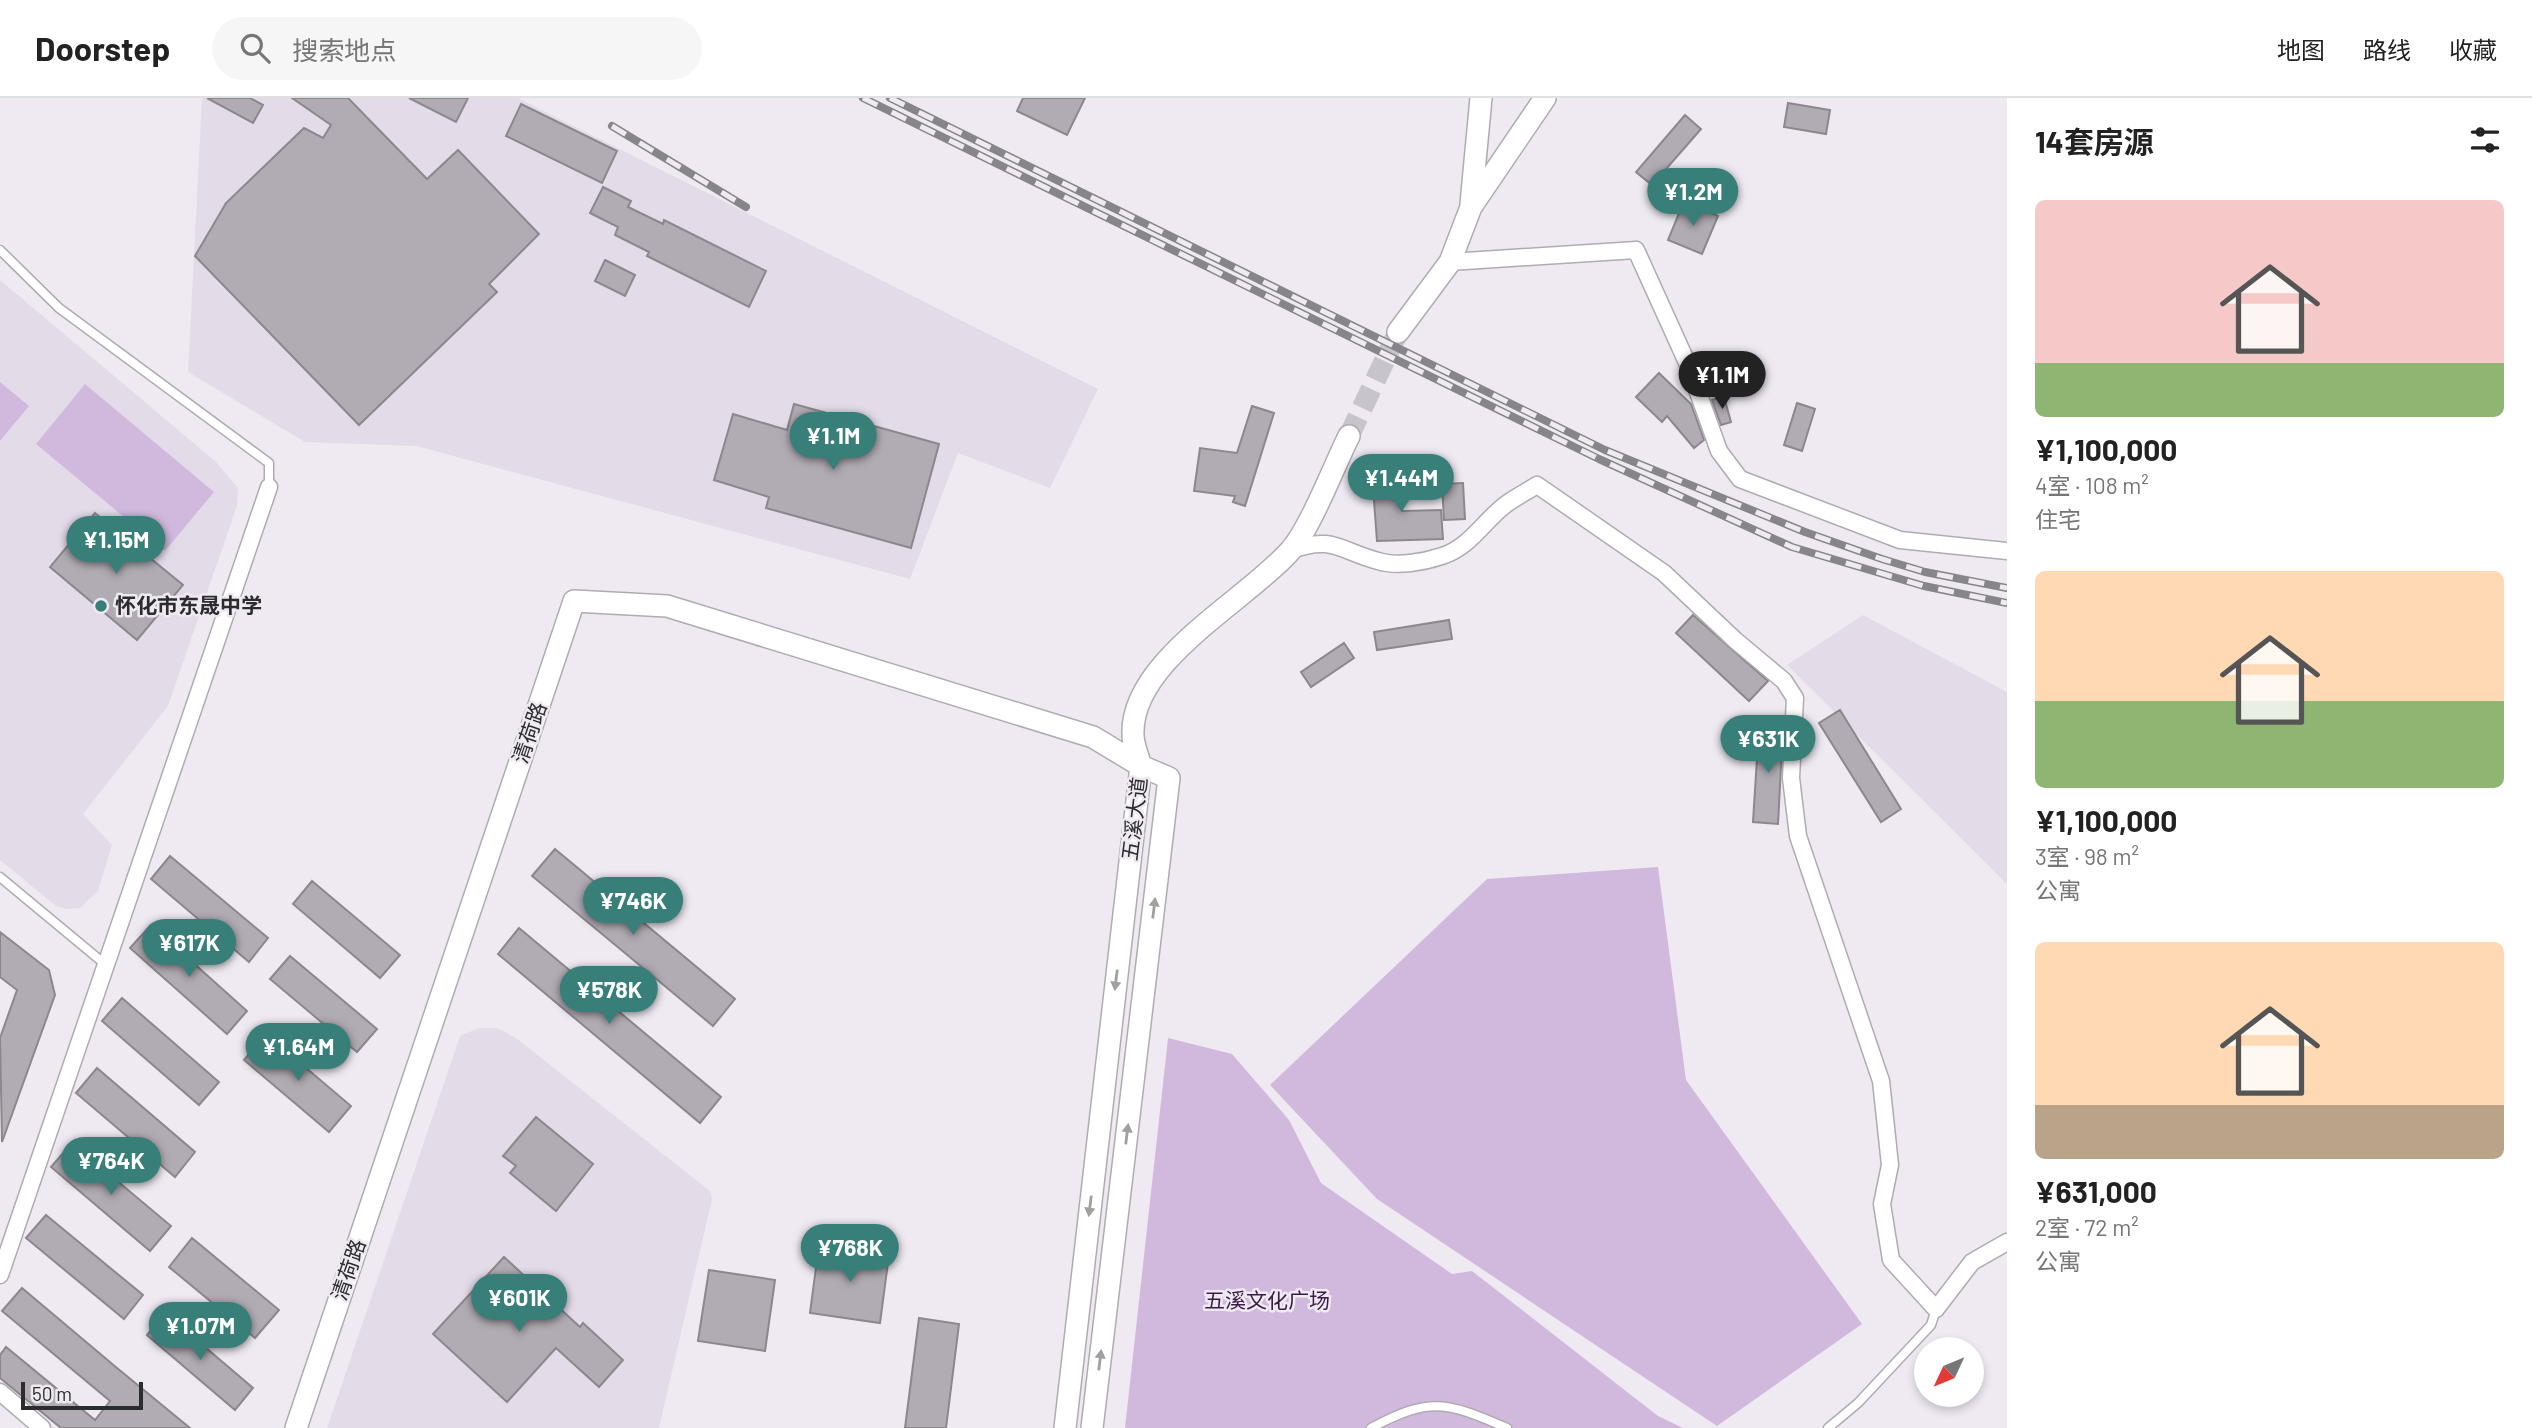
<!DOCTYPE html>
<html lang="zh">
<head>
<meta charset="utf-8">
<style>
  :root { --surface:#fff; --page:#f6f6f6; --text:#222; --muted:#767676; --line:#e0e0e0; --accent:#387f7a }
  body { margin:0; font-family:Barlow,"Noto Sans SC",sans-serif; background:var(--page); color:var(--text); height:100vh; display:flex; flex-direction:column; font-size:26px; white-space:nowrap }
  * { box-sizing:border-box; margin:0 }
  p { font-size:23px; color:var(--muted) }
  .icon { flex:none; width:38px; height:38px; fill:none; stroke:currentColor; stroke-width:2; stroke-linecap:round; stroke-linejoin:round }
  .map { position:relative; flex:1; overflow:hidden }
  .sheet { display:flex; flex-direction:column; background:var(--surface); width:525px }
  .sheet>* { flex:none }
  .needle { width:46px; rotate:226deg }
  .tools { position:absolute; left:1914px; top:1239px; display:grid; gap:14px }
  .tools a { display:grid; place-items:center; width:70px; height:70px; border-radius:50%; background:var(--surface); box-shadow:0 4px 10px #0003; font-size:35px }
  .scale { position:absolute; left:21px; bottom:18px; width:122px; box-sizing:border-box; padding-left:7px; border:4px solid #2c2b2d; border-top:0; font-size:19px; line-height:24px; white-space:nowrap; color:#2c2b2d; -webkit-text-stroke:5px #efeaf2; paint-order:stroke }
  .price { position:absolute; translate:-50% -60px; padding:0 16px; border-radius:24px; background:var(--accent); color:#fff; font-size:23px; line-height:46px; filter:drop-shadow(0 2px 4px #0008) }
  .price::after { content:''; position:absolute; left:50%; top:42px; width:21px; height:16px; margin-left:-10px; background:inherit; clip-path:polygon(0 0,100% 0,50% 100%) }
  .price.current { background:#222; color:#fff }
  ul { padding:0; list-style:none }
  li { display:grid; align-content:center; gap:14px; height:371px; padding:0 28px }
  li span { display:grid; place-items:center; height:217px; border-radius:10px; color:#555 }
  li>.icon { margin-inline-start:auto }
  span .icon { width:126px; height:126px; fill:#fffc; stroke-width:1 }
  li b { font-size:30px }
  h2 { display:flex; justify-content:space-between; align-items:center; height:84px; padding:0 28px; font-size:30px }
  header { display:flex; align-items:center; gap:42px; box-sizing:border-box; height:98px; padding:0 35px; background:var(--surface); border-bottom:2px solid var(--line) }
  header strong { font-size:33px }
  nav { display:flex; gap:38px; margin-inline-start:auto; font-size:24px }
  .search { width:490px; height:63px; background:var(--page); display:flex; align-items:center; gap:18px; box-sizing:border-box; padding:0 24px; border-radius:38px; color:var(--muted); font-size:26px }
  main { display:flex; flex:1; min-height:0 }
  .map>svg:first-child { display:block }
</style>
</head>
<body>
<header>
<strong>Doorstep</strong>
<div class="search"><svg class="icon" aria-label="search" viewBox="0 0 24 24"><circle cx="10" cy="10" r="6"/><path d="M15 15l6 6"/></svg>搜索地点</div>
<nav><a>地图</a><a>路线</a><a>收藏</a></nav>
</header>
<main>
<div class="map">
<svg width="2007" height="1330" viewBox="0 0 2007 1330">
  <rect width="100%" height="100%" fill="#efeaf2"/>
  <path fill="#e4dbe9" d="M202,0H518L1098,291L1050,390L958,355L910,481L416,348L305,344L188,274Z
    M0,182L215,363L238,390L237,408L168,608L83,716L112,747L98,793L80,810L67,811L56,808L0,762Z
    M1863,517L2007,594V786L1787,567Z
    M479,930H497L516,940L710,1093L712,1101L659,1330H327L460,938Z"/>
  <path fill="#d1b9de" d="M0,284L29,308L0,343Z
    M85,286L214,394L165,453L36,346Z
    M1658,769L1686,982L1862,1226L1717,1328L1377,1101L1270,987L1487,781Z
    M1168,940L1232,956L1289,1022L1321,1085L1452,1176L1472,1173L1658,1318L1683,1330H1125Z"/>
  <path fill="#b1acb3" stroke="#8b878d" stroke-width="2" d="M207,0H250L263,7L253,25Z
    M292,0H348L427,81L458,52L539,136L489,186L497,194L359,327L195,158L226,105L304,30L323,40L331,27Z
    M409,0H468L456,24Z
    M1023,0H1085L1067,37L1017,13Z
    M1788,5L1830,12L1826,36L1784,29Z
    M521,6L617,53L602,85L506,38Z
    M1685,17L1701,31L1652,87L1636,74Z
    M603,89L631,103L628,109L663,126L664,122L766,173L749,209L647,158L649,154L615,137L618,129L590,115Z
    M1684,103L1718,118L1702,156L1668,142Z
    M605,162L635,177L625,198L595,183Z
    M1659,275L1691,306L1704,342L1694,350L1667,318L1662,324L1636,299Z
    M1724,299L1731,324L1721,327L1712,302Z
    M1797,305L1815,311L1802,353L1784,347Z
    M794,306L939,346L911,450L766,410L769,399L714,382L733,316L787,332Z
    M1252,308L1274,315L1245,408L1233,404L1235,398L1194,393L1200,350L1237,355Z
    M1400,374L1402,413L1441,412L1443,441L1377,443L1372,376Z
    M1463,385L1465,421L1444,422L1442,386Z
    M95,415L183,487L137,542L50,469Z
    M1693,517L1768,583L1749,603L1676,535Z
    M1449,522L1452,541L1377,552L1374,534Z
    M1344,545L1354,560L1311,589L1301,574Z
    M1840,612L1901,711L1881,724L1819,625Z
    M1759,628L1783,630L1778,726L1753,724Z
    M555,751L735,901L713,928L532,778Z
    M170,758L268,840L249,864L151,781Z
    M312,783L400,857L380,880L293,806Z
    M151,827L247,913L227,936L130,850Z
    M519,830L721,999L700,1025L498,856Z
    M0,834L49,872L55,897L2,1044L0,940L17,892L0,879Z
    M290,858L377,931L357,954L270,881Z
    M122,900L219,984L199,1007L102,923Z
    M266,936L351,1008L329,1034L244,962Z
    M97,970L195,1054L175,1079L76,995Z
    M536,1019L593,1066L556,1113L510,1075L516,1068L503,1058Z
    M72,1045L171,1128L150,1153L51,1069Z
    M46,1117L143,1197L124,1221L26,1140Z
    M192,1140L279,1212L255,1240L169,1169Z
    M819,1147L889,1157L880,1225L810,1215Z
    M504,1159L580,1229L583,1225L623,1262L599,1289L556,1250L507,1304L433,1236Z
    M709,1172L775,1182L765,1253L698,1243Z
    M22,1190L117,1270L190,1330H61L0,1280V1257L6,1249L95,1322L110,1303L2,1213Z
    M165,1215L253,1290L235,1312L147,1237Z
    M919,1220L959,1226L946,1330H905Z"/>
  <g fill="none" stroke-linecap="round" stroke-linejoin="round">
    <path stroke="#c8c4cb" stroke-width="21" stroke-dasharray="21 10" stroke-linecap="butt" d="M1349,338L1398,234"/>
    <defs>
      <path id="lane" d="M0,152L59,210L269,365V389
        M0,779L106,867
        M1371,1330C1431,1298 1446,1304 1507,1330
        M1828,1330L1858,1305L1931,1227L1936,1211"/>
      <path id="street" d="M1450,164L1636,152L1689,269L1719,353L1740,381L1900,442L2007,453
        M1291,452C1333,437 1340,453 1378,463C1397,469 1424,464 1442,458C1470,449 1483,424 1505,407C1514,400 1526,394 1537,387L1664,475L1735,542L1784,583L1795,600L1791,680L1798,738L1881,983L1890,1067L1882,1106L1891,1162L1936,1211L1972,1164L2007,1144
        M0,1177L269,389
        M0,1294L42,1330"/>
      <path id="secondary" d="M1471,106L1481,0
        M1398,234L1450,164L1471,109L1545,0
        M296,1330L574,503L667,508L1093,639L1141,668L1169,680L1092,1330
        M1065,1330L1141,668C1138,658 1133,647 1133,637C1130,563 1246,503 1290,453C1310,431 1334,368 1349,338"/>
    </defs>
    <use href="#lane" stroke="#b0abb2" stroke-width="11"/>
    <use href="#street" stroke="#b0abb2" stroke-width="19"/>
    <use href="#secondary" stroke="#b0abb2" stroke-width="24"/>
    <use href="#lane" stroke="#fff" stroke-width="8"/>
    <use href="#street" stroke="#fff" stroke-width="16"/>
    <use href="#secondary" stroke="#fff" stroke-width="21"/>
    <defs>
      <path id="rail" d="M863,0L1599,361L1792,449L1924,488L2007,505
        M890,0L1605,352L1805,434L1882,461L1925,474L2007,490
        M612,28L746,109"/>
    </defs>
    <use href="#rail" stroke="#88858a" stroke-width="8"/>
    <use href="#rail" stroke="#efeaf2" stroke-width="5" stroke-dasharray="16" stroke-linecap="butt"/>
  </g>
  <defs><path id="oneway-solid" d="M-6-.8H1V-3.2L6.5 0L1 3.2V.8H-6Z" transform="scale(1.75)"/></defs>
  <g fill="#a0a0a0">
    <use href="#oneway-solid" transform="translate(1154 810) rotate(-83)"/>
    <use href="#oneway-solid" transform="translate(1116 882) rotate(97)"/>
    <use href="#oneway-solid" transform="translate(1127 1036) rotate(-83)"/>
    <use href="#oneway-solid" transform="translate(1090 1108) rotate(97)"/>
    <use href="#oneway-solid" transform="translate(1100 1262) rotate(-83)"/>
  </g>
  <circle fill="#387f7a" stroke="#efeaf2" stroke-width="2.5" cx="101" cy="508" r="7"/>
  <g text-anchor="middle" stroke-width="5" stroke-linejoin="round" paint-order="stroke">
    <g font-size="21" font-weight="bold" fill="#2c2b2d" stroke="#efeaf2" text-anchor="start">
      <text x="115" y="515">怀化市东晟中学</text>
    </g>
    <g font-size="21" fill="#2c2b2d" stroke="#efeaf2">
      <text transform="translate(530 635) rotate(-71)" y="7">清荷路</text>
      <text transform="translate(1135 721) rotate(-83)" y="7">五溪大道</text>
      <text transform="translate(349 1172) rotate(-71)" y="7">清荷路</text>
    </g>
    <g font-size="21" fill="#3b1b4a" stroke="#efeaf2">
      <text x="1267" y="1210">五溪文化广场</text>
    </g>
  </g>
</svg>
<div class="tools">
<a><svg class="needle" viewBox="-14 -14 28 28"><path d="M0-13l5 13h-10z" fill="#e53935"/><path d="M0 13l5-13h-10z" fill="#767676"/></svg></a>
</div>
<div class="scale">50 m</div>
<b class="price" style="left:1693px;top:130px">¥1.2M</b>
<b class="price current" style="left:1722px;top:313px">¥1.1M</b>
<b class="price" style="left:833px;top:374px">¥1.1M</b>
<b class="price" style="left:1401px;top:416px">¥1.44M</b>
<b class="price" style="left:116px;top:478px">¥1.15M</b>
<b class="price" style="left:1768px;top:677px">¥631K</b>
<b class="price" style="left:633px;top:839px">¥746K</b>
<b class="price" style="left:189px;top:881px">¥617K</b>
<b class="price" style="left:609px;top:928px">¥578K</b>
<b class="price" style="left:298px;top:985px">¥1.64M</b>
<b class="price" style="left:111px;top:1099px">¥764K</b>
<b class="price" style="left:850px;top:1186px">¥768K</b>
<b class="price" style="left:519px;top:1236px">¥601K</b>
<b class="price" style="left:200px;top:1264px">¥1.07M</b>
</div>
<section class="sheet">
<h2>14套房源<svg class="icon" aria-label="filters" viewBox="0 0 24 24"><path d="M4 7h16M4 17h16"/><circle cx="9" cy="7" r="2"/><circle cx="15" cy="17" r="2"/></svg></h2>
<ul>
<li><span style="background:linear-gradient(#f6c9c9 75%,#8fb573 0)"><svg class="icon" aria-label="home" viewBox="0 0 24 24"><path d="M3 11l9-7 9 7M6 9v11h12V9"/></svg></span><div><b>¥1,100,000</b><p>4室 · 108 m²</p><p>住宅</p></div></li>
<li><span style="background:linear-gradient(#ffd9b3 60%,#8fb573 0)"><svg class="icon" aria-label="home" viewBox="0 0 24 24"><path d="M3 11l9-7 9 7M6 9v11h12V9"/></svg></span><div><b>¥1,100,000</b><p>3室 · 98 m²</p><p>公寓</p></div></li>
<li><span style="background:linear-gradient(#ffd9b3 75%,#b9a48a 0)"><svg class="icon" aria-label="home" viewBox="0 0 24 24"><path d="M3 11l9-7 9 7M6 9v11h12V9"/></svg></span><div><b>¥631,000</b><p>2室 · 72 m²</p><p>公寓</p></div></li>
</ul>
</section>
</main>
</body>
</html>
